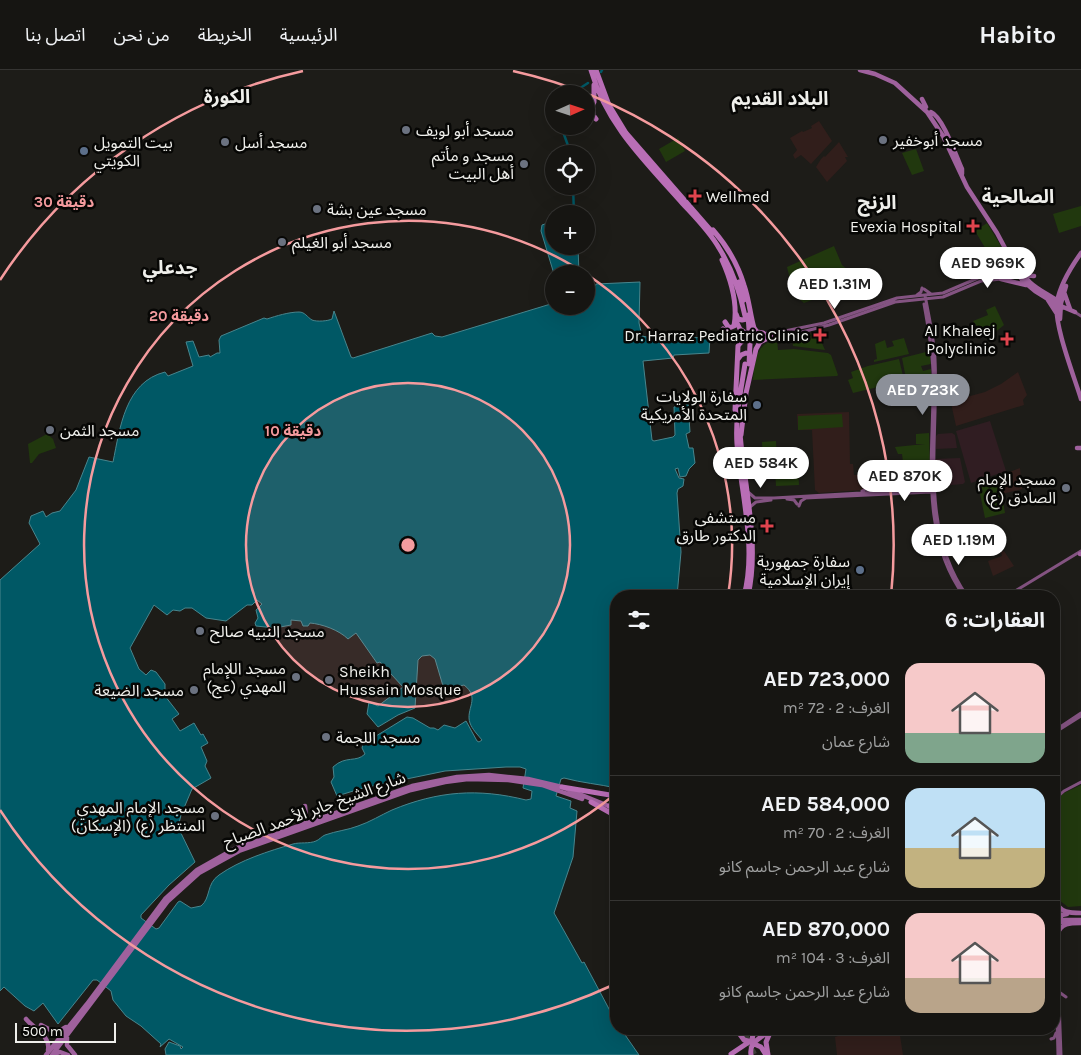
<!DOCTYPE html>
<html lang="ar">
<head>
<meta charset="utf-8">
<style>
  :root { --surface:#161512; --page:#1f1e1b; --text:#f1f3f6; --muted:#9e9f9f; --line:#353432; --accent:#8c9099 }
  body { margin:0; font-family:Karla,"Noto Sans Arabic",sans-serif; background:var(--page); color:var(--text); direction:rtl; height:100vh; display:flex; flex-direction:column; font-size:19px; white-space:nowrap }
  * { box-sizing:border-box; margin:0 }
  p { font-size:16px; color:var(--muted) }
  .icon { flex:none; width:28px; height:28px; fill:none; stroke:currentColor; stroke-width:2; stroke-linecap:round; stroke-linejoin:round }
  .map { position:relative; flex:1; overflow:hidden; direction:ltr }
  .panel { position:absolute; left:610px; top:520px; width:450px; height:445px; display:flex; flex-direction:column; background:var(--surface); border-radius:20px; box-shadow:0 5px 20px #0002,0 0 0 1px var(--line); direction:rtl }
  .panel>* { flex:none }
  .needle { width:32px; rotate:87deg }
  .controls { position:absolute; left:545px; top:15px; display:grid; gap:10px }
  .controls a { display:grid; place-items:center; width:50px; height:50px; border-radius:50%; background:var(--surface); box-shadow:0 5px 20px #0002,0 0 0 1px var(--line); font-size:25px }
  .scale { position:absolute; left:15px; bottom:12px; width:101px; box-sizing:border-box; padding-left:5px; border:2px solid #efefeb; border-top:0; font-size:14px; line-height:18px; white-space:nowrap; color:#efefeb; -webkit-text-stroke:4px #070705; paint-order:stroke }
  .price { position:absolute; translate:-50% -42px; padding:0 11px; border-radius:18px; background:#fff; color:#222; font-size:16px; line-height:32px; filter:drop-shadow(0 1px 2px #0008) }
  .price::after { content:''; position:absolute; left:50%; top:30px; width:15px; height:11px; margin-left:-8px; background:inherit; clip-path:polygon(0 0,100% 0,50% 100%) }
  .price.on { background:var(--accent); color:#fff }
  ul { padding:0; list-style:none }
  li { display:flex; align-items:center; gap:15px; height:125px; padding:0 15px }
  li+li { border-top:1px solid var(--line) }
  li span { display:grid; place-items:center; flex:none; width:140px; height:100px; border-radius:15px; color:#555 }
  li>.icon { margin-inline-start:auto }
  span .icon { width:60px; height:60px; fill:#fffc; stroke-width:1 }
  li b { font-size:21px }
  h2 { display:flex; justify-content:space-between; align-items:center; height:60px; padding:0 15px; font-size:21px }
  header { display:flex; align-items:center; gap:30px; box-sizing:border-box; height:70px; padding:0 25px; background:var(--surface); border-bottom:1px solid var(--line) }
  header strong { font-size:24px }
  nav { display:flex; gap:28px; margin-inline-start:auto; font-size:18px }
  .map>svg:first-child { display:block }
</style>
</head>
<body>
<header>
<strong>Habito</strong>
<nav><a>الرئيسية</a><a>الخريطة</a><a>من نحن</a><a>اتصل بنا</a></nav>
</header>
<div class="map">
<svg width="1081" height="985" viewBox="0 0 1081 985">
  <rect width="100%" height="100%" fill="#1d1c18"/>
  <path fill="#311e1b" d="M819,51L832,71L811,94L801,85L795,89L793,85L797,80L790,68L802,61L803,62L810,59L812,58L811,56Z
    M839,72L848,87H845L847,91L827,112L816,97L821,89L824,86L825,87Z
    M1018,302L1027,325L1023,330L1024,335L956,356L951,333L952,331L985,322L1001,314Z
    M849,342L850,394H853L854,405L867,404L866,416L863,420L819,423L815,420L812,360H798L797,344Z
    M1020,398L1022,419L1002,424L999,406Z
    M1004,481L1014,496L993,506L988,491L1002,486L1001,482Z
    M858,959H899L903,985H837L835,967Z"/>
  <path fill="#301d22" d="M990,351L1006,401L971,413L956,361Z
    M952,363L955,365L957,378L936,379V366L938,364Z
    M960,388L965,412L963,414L940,416L936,412V389Z"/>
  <path fill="#21380e" d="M678,68L685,81L666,92L659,79Z
    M916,79L924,101L912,105L902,83Z
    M1081,136V156L1059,163L1053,144Z
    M987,153L1005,183L1010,197L994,198L993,191L975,161Z
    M834,176L842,195L848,200L852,208L848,210L850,215L840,219L837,214L833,216L835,221L804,233L794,225L787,197Z
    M995,236L1004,255L987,269L973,251L988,245L986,240Z
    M817,262L825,280L793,276L792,268Z
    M904,268L909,284L874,292V290L877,289L875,274L885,270L887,278L894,276L892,271Z
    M777,270L778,280L794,279L828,283L831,285L838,305L837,306L753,310C755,292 755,273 777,270Z
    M926,282V285H930L931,294L921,296L923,301L931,299V318L924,320L923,313L913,315L912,313L907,314L902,288Z
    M899,289L905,314L878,317L853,323L848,310L853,308L851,302L868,296Z
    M842,344L843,357L798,360V346Z
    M929,363L930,400H904L902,384H898L895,377L925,374H916V364Z
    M47,364L53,369L56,378L39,384L32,393H30L28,374Z
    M776,371L777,391L763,392L762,372Z
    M798,399L799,415L776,416L775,400Z
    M999,406L1005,443L985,448L978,414Z
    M1081,715V836L1068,837L1059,830L1057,806L1061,771H1054V732L1064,723Z"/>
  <path fill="#005865" stroke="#48858d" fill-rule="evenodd" d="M548,153L552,159L554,158V176H578L579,204H554L541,161L542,155Z
    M640,212L639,253L642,266L656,269L657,267L666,269L710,267L709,283L674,285L673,288L643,291L652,370L654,371L673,367L675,365L674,337L688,334L690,362L686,364L689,378H693L695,393L689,399L686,406L680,407L678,398L675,399L679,408L684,409L683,416L678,419L677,423L681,482L677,526H616V718C599,714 582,713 564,708L561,709L556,726L571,731L570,738L577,741L573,787L554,843L582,893L584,892L616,952V959H621L639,985H166L165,979L169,972L180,976L181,979L183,977L169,969L160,977L161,974L141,956L126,946L113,930L111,921L97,910H93L58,954L43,933L34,941L25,936L4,917L0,921V510L40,474L29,453L31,446L43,441L46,447L52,443L60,441L76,420L89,387L113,392C120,358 125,312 165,302L168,306L193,296L186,272L193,271L199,287L209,285L210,287L217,283H220L219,270L221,266L264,248L267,249C276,246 289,242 299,242C305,242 307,247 312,250C317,252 328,251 332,249L334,241L351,287L353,288L432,263L435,266L442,267L554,233V236H586V214L595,216L596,214ZM257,530L262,534L256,540L258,548L255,553L256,556L275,558L291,555V550L301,551L303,556H308L310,553C322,554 339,560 348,569L356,563L377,593L380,592L403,617L378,636L369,632L367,644L378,657L398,645L415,638L418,590L422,586L430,585L435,589L443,616L448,619L464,615C481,628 465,639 470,653C472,659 478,665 482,670L479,672L477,671L466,651L455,658L444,655L438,660L434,658H430L413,648L407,647L363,674L362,678L365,684C356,693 346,685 333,697L334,707L331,712L337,726L363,718L445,701L506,697H520L526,699L523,718L532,721L531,729L526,730C478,718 438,721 392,740C381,745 370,752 358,756C348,760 336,761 325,765C322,766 319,770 316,771C309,774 300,772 293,774C269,781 240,790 219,805C206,814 211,828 201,836L191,838L180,831L178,832L159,858L156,859L141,848V845L169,815L195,792L178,757L181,745L192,719L211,708L205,696L207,691L201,677L208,673L203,664L201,665L194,653L180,661L172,649L179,644L165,626V614L156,602L151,600L146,605L139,599L130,578L154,535L167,545L173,540L180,541L185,538H192L206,548L226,551L247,535H252Z"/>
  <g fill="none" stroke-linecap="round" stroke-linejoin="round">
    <path stroke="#005865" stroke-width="2.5" d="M601,2L602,0
      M571,24L588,13
      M561,56L571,84
      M573,116L574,144"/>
    <path stroke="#3c3c38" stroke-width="5" stroke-dasharray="5 2.5" stroke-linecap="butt" d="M743,959L755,985"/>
    <path stroke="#835381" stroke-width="3" d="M924,219L931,224
      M917,225L921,222L922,218
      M925,225C929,247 934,268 935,289C939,368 918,457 967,526
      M924,234C928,256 932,278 933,301C935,376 917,462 964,526
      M1073,241L1081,246
      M775,263L824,253L897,228L943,223L978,208L994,205L1022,208
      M754,268L798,263L829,255L895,232L943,227L981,211L1002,209
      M934,413L937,417L941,419
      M862,421L866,419L867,413
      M748,422L755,428H774L931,419
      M805,428L931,422
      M787,429L794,430L797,434
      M799,436L801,431L806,428
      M750,437L756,432L771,430
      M1007,526L1081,481
      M1054,661L1081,643
      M1054,663L1081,646
      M1054,730L1064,721L1081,712
      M1054,796L1061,985
      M1054,836L1058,985
      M1059,922L1066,927
      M1051,969L1054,968L1056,963"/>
    <path stroke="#9f619d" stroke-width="4.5" d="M860,0L875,4L895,13L927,42L943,66L967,117L997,163L1022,210L1035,221L1056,234L1075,242
      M922,29L926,37
      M931,42C943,47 956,86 962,99V104
      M1081,183C1071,197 1060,215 1057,232C1053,253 1074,306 1081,329
      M1015,191C1028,217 1039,218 1061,233
      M994,205L1007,203L1012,199V193
      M1023,205L1034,206
      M1001,209L1026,215
      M1064,222L1070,239
      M1048,230L1057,244
      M1060,249L1061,233L1066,216
      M1077,378H1081
      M1080,484H1081
      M302,753L306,748L305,736
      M1056,831C1060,843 1070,843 1081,843
      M1063,850H1081
      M1054,852L1060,844
      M1067,853L1061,852L1060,848L1062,845L1067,844
      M1054,861V862
      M1057,865C1061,853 1070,853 1081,853
      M26,949C33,958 51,966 48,980
      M41,955L56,963L66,957
      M767,966L778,959
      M67,967V975L75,985
      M54,984L60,982L68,985
      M46,985L87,934L165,829L197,800L236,778L412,716L457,707L489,705L528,709L562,717L611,737
      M52,985L168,831L199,803L239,781L411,720L445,712L468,709L508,710L542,715L582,729"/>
    <path stroke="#b96eb6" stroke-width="5" d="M591,0C607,56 646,92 683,134C696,148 710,162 719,178C732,199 740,222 745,246
      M596,0L609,35L626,63L713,163
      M593,39V45L596,49
      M586,50L594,32V15
      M576,57L580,56
      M713,160C727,176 738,195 744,215C749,229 750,244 754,258L757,262L763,263
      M722,190C731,210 738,234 734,256L729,258L725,252
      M739,212L744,230
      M736,244L738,249L742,250L747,249L749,245
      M735,249L740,259L748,265
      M723,259C730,266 737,269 746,264
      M738,289L741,285L746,283L749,284L751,288
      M735,340L738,276C746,263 761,266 775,263
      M740,363C744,417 760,473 748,526
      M741,365L746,323L756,279L760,272L770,267
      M744,526C757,477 741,424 737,374C735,347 741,320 745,294
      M562,717L616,726
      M591,732L616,746
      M609,736L616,738
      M736,959L744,970L752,972
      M752,973L761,977L766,985
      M731,984L752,970L753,964L750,959
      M751,985C749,972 759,970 767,962
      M768,985L766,972L769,965"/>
    <path stroke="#b96eb6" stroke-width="5" d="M748,245L750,274L749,294
      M736,959C749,964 761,965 774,959"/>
  </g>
  <circle cx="408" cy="475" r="162" fill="#f59b9e" fill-opacity=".12"/>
  <g fill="none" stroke="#f59b9e" stroke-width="2.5">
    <circle cx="408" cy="475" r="162"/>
    <path d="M614 725A324 324 0 1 1 728 526"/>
    <path d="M613 915A486 486 0 0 1 0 740M0 210A486 486 0 0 1 303 1M513 1A486 486 0 0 1 891 526"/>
  </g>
  <g fill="#6b7280" stroke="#070705" stroke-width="2">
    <circle cx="406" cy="60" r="5"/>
    <circle cx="883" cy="70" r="5"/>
    <circle cx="225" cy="72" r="5"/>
    <circle cx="524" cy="94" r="5"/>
    <circle cx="317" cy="139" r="5"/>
    <circle cx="282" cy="172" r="5"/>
    <circle cx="50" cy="360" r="5"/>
    <circle cx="1066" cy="418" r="5"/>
    <circle cx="200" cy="561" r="5"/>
    <circle cx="296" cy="607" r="5"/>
    <circle cx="329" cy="610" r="5"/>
    <circle cx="194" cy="620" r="5"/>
    <circle cx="326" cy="667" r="5"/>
    <circle cx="215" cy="746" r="5"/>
  </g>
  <g fill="#5c6f8a" stroke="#070705" stroke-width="2">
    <circle cx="84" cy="81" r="5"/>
    <circle cx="757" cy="335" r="5"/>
    <circle cx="860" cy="500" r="5"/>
  </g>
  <g fill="#e0444e" stroke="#070705" stroke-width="2">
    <path d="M692.5 118.5h5v5h5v5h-5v5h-5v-5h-5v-5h5z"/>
    <path d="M970.5 148.5h5v5h5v5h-5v5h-5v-5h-5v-5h5z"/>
    <path d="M817.5 257.5h5v5h5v5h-5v5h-5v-5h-5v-5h5z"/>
    <path d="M1004.5 261.5h5v5h5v5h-5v5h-5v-5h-5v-5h5z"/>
    <path d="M764.5 448.5h5v5h5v5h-5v5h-5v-5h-5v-5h5z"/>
  </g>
  <g text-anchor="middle" stroke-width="5" stroke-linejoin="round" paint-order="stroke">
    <g font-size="16" fill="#efefeb" stroke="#070705" text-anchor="start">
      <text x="416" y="66">مسجد أبو لويف</text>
      <text x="893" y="76">مسجد أبوخفير</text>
      <text x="94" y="78">بيت التمويل<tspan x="94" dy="18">الكويتي</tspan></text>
      <text x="235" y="78">مسجد أسل</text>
      <text x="514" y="91" text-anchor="end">مسجد و مأتم<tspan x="514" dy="18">أهل البيت</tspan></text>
      <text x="706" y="132">Wellmed</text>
      <text x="327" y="145">مسجد عين بشة</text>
      <text x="962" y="162" text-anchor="end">Evexia Hospital</text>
      <text x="292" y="178">مسجد أبو الغيلم</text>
      <text x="996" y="266" text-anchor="end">Al Khaleej<tspan x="996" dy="18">Polyclinic</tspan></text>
      <text x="809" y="271" text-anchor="end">Dr. Harraz Pediatric Clinic</text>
      <text x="747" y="332" text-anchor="end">سفارة الولايات<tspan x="747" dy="18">المتحدة الأمريكية</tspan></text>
      <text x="60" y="366">مسجد الثمن</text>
      <text x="1056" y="415" text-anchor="end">مسجد الإمام<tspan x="1056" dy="18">الصادق (ع)</tspan></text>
      <text x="756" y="453" text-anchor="end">مستشفى<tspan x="756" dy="18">الدكتور طارق</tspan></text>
      <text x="850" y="497" text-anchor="end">سفارة جمهورية<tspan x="850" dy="18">إيران الإسلامية</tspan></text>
      <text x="210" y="567">مسجد النبيه صالح</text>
      <text x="286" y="604" text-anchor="end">مسجد اللإمام<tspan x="286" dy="18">المهدي (عج)</tspan></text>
      <text x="339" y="607">Sheikh<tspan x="339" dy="18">Hussain Mosque</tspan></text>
      <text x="184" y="626" text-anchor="end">مسجد الضيعة</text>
      <text x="336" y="673">مسجد اللجمة</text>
      <text x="205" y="743" text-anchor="end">مسجد الإمام المهدي<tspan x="205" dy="18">المنتظر (ع) (الإسكان)</tspan></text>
    </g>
    <g font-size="16" fill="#efefeb" stroke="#070705">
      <text transform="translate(314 739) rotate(-20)" y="6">شارع الشيخ جابر الأحمد الصباح</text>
    </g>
    <g font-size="19" font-weight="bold" fill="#efefeb" stroke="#070705">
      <text x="227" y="33">الكورة</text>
      <text x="780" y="35">البلاد القديم</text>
      <text x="1018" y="133">الصالحية</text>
      <text x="877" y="139">الزنج</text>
      <text x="170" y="204">جدعلي</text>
    </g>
  </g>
  <circle cx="408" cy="475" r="8" fill="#f59b9e" stroke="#070705" stroke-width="2.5"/>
  <g font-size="15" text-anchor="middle" font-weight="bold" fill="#f59b9e" stroke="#070705" stroke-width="5" stroke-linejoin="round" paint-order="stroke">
    <text x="64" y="137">30 دقيقة</text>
    <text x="179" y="251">20 دقيقة</text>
    <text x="293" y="366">10 دقيقة</text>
  </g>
</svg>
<div class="controls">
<a><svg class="needle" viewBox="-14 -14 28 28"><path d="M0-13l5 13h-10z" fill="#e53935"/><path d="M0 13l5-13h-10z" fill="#9e9f9f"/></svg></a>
<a><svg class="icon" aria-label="locate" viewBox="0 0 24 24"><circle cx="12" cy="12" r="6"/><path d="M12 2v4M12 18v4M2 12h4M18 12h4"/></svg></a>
<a>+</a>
<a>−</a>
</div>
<div class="scale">500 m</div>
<b class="price" style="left:988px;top:219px">AED 969K</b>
<b class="price" style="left:835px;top:240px">AED 1.31M</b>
<b class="price on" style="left:923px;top:346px">AED 723K</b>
<b class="price" style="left:761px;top:419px">AED 584K</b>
<b class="price" style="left:905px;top:432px">AED 870K</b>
<b class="price" style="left:959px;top:496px">AED 1.19M</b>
<section class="panel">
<h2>العقارات: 6<svg class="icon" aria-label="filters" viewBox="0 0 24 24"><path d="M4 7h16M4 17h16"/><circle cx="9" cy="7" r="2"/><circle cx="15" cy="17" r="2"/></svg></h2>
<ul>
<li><span style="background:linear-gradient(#f6c9c9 70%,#7fa58c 0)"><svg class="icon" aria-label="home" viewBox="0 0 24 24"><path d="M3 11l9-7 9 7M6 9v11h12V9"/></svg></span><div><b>AED 723,000</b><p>الغرف: 2 · 72 m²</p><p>شارع عمان</p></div></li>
<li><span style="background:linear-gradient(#bfe0f5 60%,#c2b280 0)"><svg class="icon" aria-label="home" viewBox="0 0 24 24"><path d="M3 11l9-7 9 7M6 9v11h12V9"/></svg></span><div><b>AED 584,000</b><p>الغرف: 2 · 70 m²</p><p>شارع عبد الرحمن جاسم كانو</p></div></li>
<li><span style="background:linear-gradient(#f6c9c9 65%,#b9a48a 0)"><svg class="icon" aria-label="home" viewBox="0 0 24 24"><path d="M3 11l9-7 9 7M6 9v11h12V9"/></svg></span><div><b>AED 870,000</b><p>الغرف: 3 · 104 m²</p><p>شارع عبد الرحمن جاسم كانو</p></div></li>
</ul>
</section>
</div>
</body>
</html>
